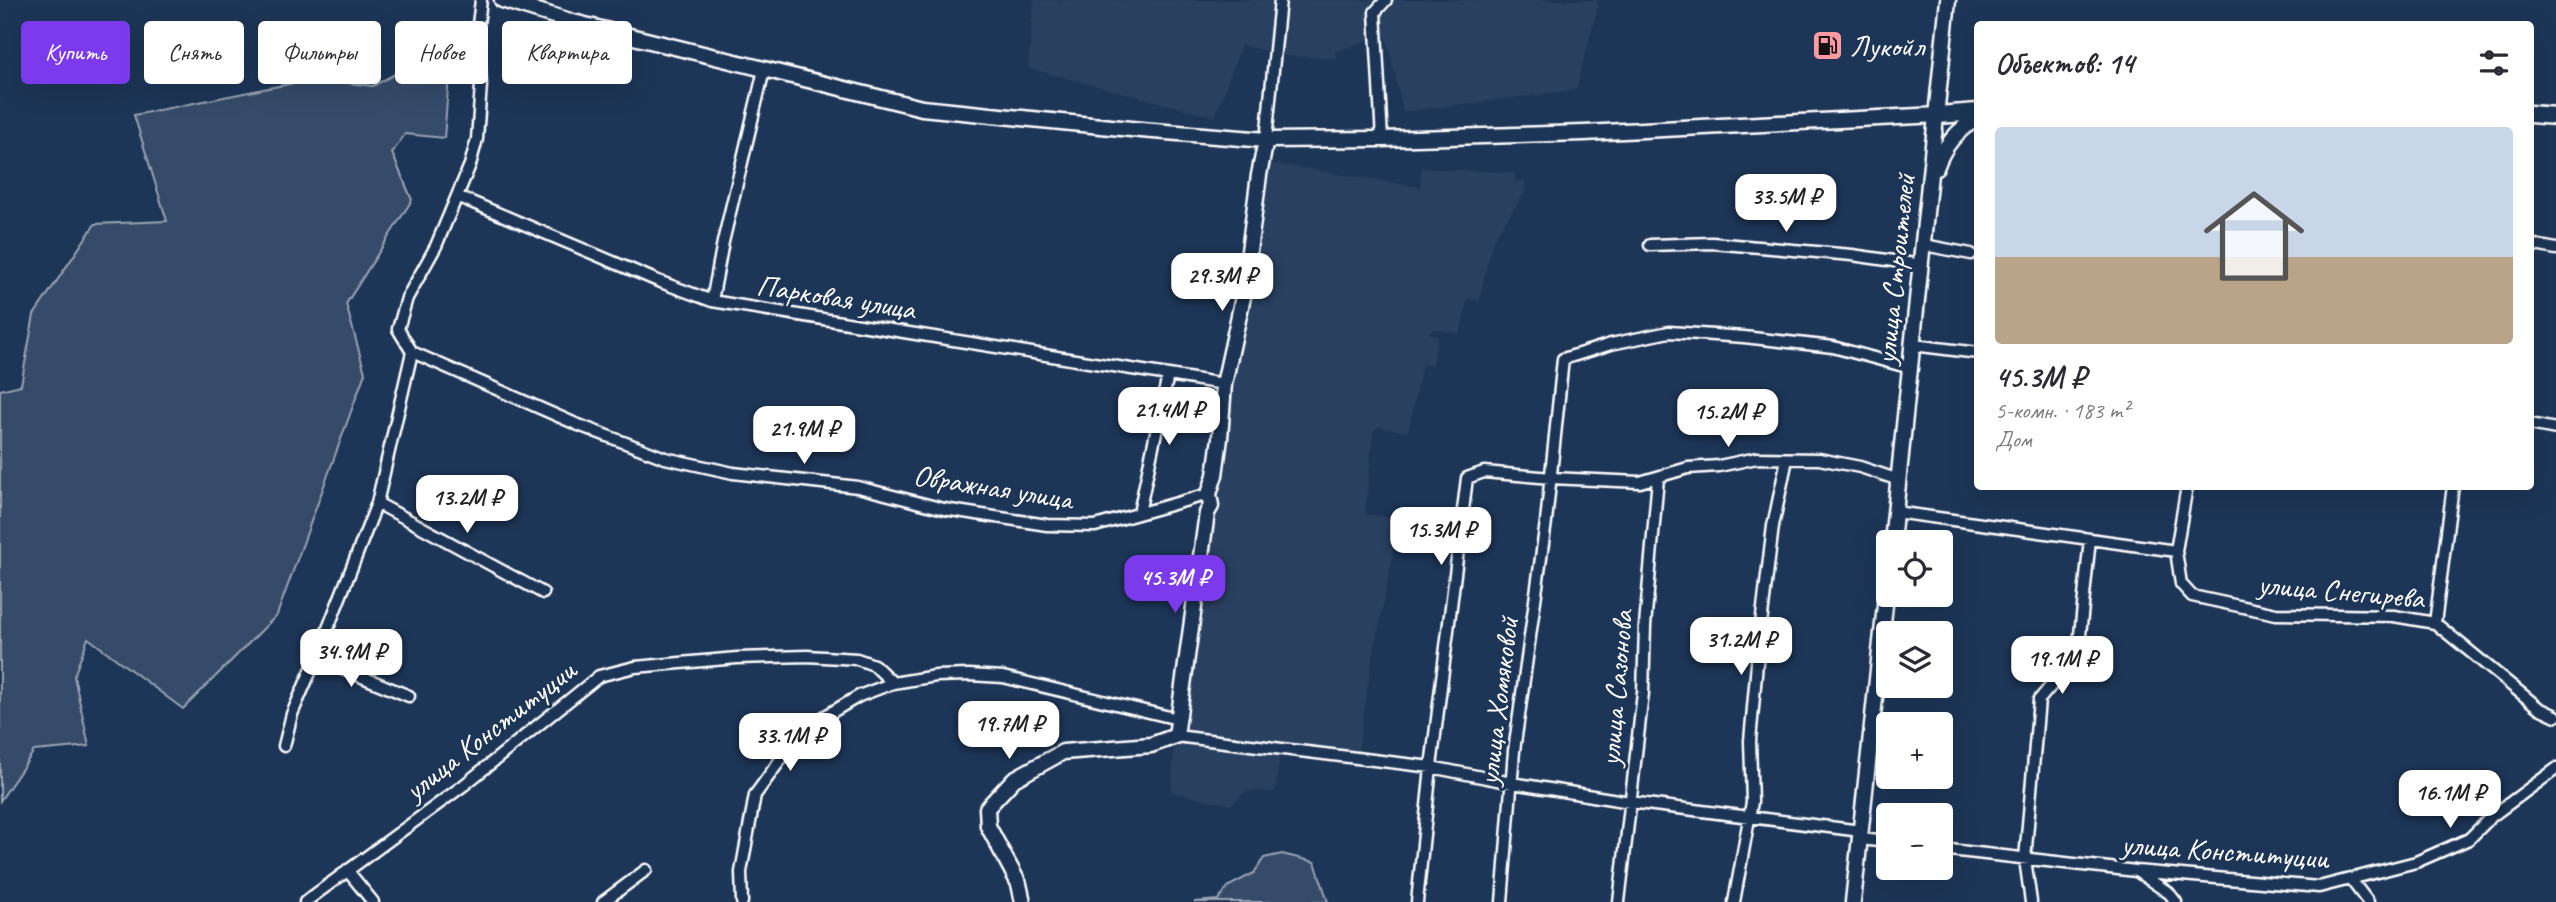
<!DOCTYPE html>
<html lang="ru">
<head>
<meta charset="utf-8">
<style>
  :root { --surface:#fff; --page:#f7f7f7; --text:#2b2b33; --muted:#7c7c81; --accent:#7c3aed }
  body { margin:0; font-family:Caveat,sans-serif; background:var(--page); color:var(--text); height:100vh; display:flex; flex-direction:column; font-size:26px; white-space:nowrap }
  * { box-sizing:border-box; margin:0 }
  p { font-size:23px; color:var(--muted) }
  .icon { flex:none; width:38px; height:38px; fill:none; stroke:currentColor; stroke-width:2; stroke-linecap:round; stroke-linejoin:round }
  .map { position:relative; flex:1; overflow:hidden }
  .panel { position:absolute; left:1974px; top:21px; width:560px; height:469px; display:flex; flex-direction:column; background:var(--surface); border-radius:7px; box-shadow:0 7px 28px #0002 }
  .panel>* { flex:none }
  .top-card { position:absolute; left:21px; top:21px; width:665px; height:63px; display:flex; gap:14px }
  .tools { position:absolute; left:1876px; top:530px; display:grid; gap:14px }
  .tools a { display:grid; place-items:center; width:77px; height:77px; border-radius:7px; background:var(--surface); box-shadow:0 7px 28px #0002; font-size:35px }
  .price { position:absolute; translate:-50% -60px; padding:0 16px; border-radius:14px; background:#fff; color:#222; font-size:23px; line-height:46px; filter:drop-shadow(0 2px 4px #0008) }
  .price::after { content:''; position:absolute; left:50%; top:42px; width:21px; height:16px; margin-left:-10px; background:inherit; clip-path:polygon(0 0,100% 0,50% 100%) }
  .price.current { background:var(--accent); color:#fff }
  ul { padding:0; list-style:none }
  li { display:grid; align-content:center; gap:14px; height:371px; padding:0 21px }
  li span { display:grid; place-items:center; height:217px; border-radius:7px; color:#555 }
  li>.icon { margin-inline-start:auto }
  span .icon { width:126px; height:126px; fill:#fffc; stroke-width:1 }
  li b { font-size:30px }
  h2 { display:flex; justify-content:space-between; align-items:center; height:84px; padding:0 21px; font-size:30px }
  .chip { padding:0 24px; border-radius:7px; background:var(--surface); box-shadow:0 7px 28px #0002; font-size:24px; line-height:63px }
  .chip.current { background:var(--accent); color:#fff }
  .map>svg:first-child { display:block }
</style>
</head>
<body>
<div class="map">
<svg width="2556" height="902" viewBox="0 0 2556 902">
  <rect width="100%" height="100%" fill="#1d3557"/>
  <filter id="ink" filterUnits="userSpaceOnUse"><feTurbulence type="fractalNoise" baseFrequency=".0143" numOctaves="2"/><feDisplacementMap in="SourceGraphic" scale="14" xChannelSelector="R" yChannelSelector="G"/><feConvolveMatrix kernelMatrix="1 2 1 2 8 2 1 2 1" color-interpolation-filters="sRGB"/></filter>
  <g filter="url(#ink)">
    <path fill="#2a4161" d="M1034,0H1597L1598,6L1576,90L1403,112L1387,39H1370L1335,52L1336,58L1286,56L1241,45L1215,117L1028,68Z
      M1269,163L1420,187L1421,168L1515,173V181H1525V192L1493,240L1479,300L1468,298L1460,334L1434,328L1429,333L1438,336L1432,366L1422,364L1408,432L1378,427L1373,432L1365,514L1400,519L1371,666L1356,766L1280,755L1275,792L1246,791L1231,805L1171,792L1176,712L1201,516L1238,294L1254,172L1268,177Z"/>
    <path fill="#364b69" stroke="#9aa5b4" stroke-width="2" d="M426,57L450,64L444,138L405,134L392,153L412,200L346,304L365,373L277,615L183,709L88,638L74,676L89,746L34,751L0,801V390L21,385L34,315L95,224L167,221L134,115L314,79L373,86Z
      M1282,854L1315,862L1328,902H1194L1218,900L1229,886L1254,873L1264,858Z"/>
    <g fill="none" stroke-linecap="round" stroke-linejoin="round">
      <defs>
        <path id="street" d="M1382,139L1375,12L1386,0
          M1266,140L1280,0
          M457,196L658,281L712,301L1224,384
          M2530,244L2556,249
          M1650,245L1712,243L1852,255L1922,265
          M1924,245L1971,254
          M712,301L723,242L764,70
          M1913,345L1978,353
          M412,352L576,424L665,458L733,473L858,487L944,509L1047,525L1095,526L1209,494
          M2530,424L2556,429
          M2187,486L2176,551L2181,584L2192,596L2276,614L2394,616L2435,623L2539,708L2556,716
          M377,503L543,593
          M1895,512L2176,551
          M1139,513L1168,375
          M2435,623L2453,486
          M321,647L333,665L409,696
          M1176,736L1431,767L1512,783L1630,802L1861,831
          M284,746L292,714L316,659L377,503L412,352L398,329L407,298L436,246L470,165L477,139L481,85L477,33L481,0
          M1860,839L1888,842
          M1941,849L2136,871L2319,887L2416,862L2469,839L2492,816L2556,769
          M347,870L373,902
          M2138,872L2169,893L2176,902
          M2352,881L2368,902
          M305,902L464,785L599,676L635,667L737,658L807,656L857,659L874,665L893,683L936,676L969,675L1003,677L1178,719
          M603,902L646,870
          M742,902L741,872L755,795L802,730L859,696L893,683
          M1417,902L1431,767L1467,478L1484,472L1551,478L1640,482L1688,468L1719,466L1757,458L1819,459L1860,467L1899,480
          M1502,902L1514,751L1546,522L1563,359L1611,344L1669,332L1744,337L1833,347L1911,368
          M1619,902L1643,693L1645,626L1658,478
          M1734,902L1752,802L1750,741L1759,641L1773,526L1787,459
          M2031,902L2025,859L2039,700L2078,654L2090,539"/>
        <path id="secondary" d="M502,0L573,22L922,108L1141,130L1266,140L1382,139L1584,133L1938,115
          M1936,168C1943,147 1958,129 1978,118
          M1892,542L1948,0
          M1023,902L1019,884L988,826L987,808L1014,779L1063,752L1151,745L1176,736L1207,513L1211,506L1209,494L1215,475L1220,438L1224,384L1243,297L1259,175L1266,140
          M1853,902L1888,577"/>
        <path id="primary" d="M2530,114L2556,116
          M1938,115L1978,112"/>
      </defs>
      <use href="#street" stroke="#fff" stroke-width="15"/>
      <use href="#secondary" stroke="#fff" stroke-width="19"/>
      <use href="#primary" stroke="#fff" stroke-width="21"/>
      <use href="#street" stroke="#1d3557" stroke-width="10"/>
      <use href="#secondary" stroke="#1d3557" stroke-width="14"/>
      <use href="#primary" stroke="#1d3557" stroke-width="16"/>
    </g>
  </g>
  <defs>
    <symbol id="fuel-square" viewBox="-11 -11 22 22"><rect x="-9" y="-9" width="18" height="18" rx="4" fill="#ff9aa2" stroke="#1d3557"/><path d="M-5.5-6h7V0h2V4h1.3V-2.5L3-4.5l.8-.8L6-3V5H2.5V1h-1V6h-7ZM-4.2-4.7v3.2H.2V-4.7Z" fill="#111"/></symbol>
  </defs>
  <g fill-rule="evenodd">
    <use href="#fuel-square" x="1810" y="28" width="35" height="35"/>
  </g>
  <g text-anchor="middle" stroke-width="6" stroke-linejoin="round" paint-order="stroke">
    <g font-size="30" fill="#fff" stroke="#1d3557" text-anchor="start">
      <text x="1850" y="56">Лукойл</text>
    </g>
    <g font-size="30" fill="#fff" stroke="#1d3557">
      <text transform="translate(1895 269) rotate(-84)" y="10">улица Строителей</text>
      <text transform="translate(836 297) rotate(9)" y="10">Парковая улица</text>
      <text transform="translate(993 487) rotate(9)" y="10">Овражная улица</text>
      <text transform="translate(2341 591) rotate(5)" y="10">улица Снегирева</text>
      <text transform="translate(1616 688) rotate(-85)" y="10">улица Сазонова</text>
      <text transform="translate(1498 701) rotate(-83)" y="10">улица Хомяковой</text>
      <text transform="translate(490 730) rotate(-38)" y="10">улица Конституции</text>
      <text transform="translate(2225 851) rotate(4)" y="10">улица Конституции</text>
    </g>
  </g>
</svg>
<div class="tools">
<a><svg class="icon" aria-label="locate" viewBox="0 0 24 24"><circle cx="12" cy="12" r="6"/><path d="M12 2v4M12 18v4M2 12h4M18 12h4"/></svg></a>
<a><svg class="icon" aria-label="layers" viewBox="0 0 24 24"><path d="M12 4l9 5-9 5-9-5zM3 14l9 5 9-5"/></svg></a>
<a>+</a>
<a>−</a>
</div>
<b class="price" style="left:1786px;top:234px">33.5M ₽</b>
<b class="price" style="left:1222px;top:313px">29.3M ₽</b>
<b class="price" style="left:1169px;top:447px">21.4M ₽</b>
<b class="price" style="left:1728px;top:449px">15.2M ₽</b>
<b class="price" style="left:804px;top:466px">21.9M ₽</b>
<b class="price" style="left:467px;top:535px">13.2M ₽</b>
<b class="price" style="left:1441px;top:567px">15.3M ₽</b>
<b class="price current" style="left:1175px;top:615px">45.3M ₽</b>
<b class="price" style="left:1741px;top:677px">31.2M ₽</b>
<b class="price" style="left:351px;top:689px">34.9M ₽</b>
<b class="price" style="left:2062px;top:696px">19.1M ₽</b>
<b class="price" style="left:1009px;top:761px">19.7M ₽</b>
<b class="price" style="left:790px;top:773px">33.1M ₽</b>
<b class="price" style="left:2450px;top:830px">16.1M ₽</b>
<div class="top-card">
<a class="chip current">Купить</a>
<a class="chip">Снять</a>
<a class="chip">Фильтры</a>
<a class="chip">Новое</a>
<a class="chip">Квартира</a>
</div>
<section class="panel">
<h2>Объектов: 14<svg class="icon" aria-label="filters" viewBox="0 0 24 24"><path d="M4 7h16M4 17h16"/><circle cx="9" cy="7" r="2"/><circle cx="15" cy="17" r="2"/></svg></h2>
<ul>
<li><span style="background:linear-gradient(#c9d6e8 60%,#b9a48a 0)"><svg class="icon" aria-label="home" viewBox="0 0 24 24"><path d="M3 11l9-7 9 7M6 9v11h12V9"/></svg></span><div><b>45.3M ₽</b><p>5-комн. · 183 m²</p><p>Дом</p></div></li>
</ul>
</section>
</div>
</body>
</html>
